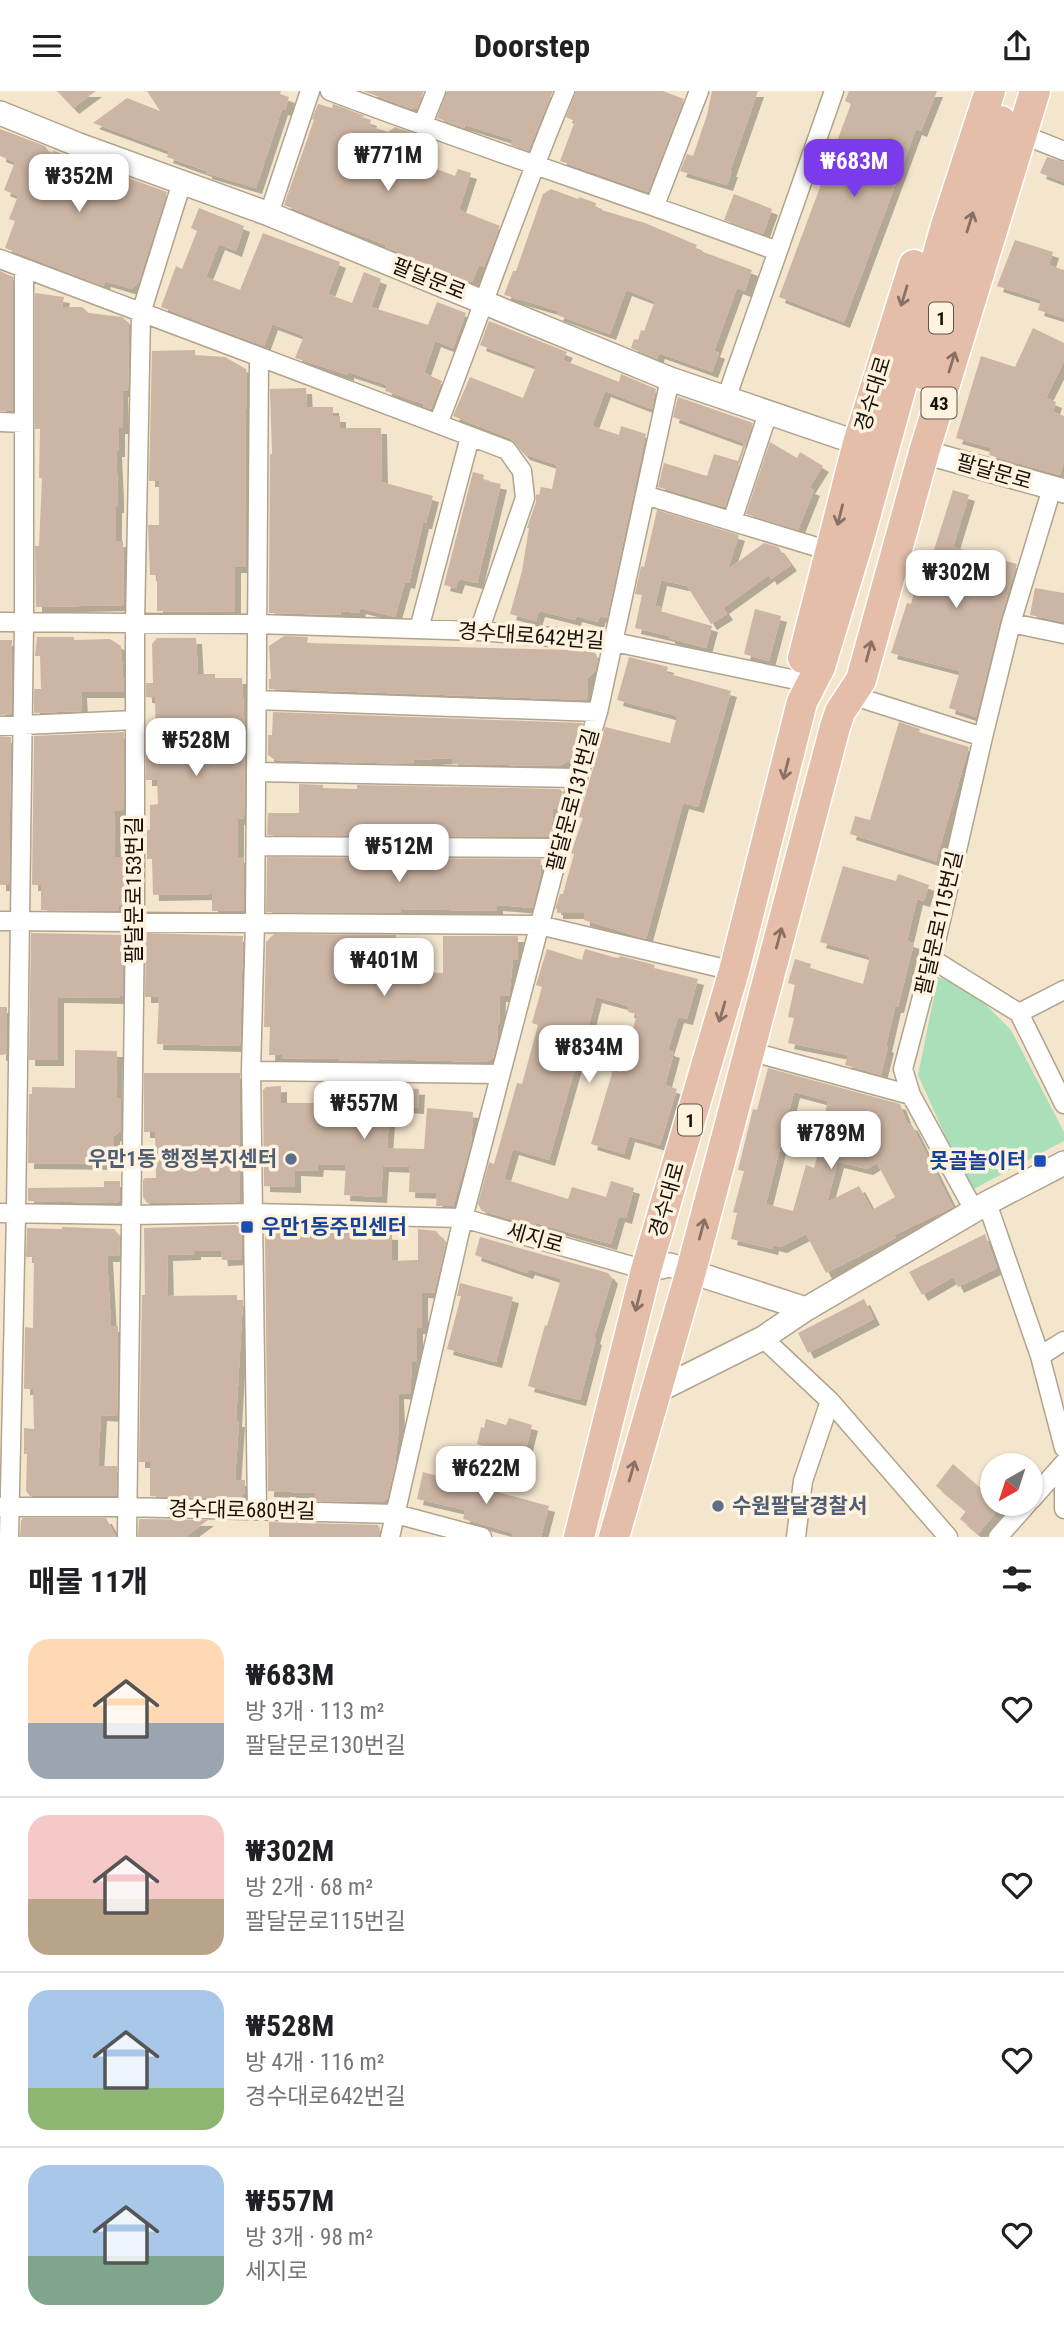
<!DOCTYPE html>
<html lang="ko">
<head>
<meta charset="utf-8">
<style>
  :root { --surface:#fff; --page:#f6f6f6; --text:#202124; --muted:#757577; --line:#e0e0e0; --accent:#7c3aed }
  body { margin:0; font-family:"Roboto Condensed","Noto Sans KR",sans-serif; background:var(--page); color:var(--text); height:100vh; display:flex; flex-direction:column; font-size:26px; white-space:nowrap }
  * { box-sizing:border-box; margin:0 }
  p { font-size:23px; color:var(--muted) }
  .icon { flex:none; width:38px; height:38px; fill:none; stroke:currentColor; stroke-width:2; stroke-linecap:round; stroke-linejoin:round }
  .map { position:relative; height:1446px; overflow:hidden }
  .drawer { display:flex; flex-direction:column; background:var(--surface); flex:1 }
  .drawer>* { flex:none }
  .needle { width:46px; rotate:219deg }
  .tools { position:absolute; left:980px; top:1362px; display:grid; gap:14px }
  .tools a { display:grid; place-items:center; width:63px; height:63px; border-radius:50%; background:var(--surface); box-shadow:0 2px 5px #0004; font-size:35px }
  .price { position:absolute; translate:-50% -60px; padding:0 16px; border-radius:14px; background:#fff; color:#222; font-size:23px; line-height:46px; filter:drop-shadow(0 2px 4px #0008) }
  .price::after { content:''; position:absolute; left:50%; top:42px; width:21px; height:16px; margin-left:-10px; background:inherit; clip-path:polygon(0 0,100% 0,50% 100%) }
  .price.selected { background:var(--accent); color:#fff }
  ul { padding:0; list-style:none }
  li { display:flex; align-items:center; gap:21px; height:175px; padding:0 28px }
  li+li { border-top:2px solid var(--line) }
  li span { display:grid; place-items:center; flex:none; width:196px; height:140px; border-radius:21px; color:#555 }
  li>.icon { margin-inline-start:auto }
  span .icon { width:84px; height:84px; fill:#fffc; stroke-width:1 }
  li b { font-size:30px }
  h2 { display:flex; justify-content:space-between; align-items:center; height:84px; padding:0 28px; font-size:30px }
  header { display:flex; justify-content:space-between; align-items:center; height:91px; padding:0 28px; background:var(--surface); font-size:32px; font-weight:700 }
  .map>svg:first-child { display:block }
</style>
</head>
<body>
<header><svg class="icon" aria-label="menu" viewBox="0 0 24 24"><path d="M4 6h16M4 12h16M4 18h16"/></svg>Doorstep<svg class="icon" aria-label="share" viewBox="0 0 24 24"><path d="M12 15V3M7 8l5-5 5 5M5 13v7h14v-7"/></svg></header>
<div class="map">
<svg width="1064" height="1446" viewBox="0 0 1064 1446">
  <defs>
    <filter id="shadow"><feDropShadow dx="6" dy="6" stdDeviation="0" flood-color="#0004"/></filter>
  </defs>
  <rect width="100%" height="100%" fill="#f4e5cd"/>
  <path fill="#aae0b9" d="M938,886L969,897L1011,939L1064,1041V1050L970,1100L918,984Z"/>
  <path fill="#ccb5a4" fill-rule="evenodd" filter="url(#shadow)" d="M57,0H96L73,17Z
    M147,0H281L280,3L289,6L285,19L282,18L256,97L206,82V80L167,66L169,60L93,32L127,7L160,20Z
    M363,0H424L417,18H412Z
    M447,0H553L528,60L511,54L513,49L465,34L464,37L437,27Z
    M576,0H663L684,8L648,101L560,70L575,30L566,26Z
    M712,0H758L730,80H732L727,94L680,80L687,63L693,65L707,24Z
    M849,0H937L921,40L916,38L844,231L779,206L851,13L845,10Z
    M318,13L332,17L333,13L365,25L361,26L371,29L369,35L388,41L395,36L415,43L418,46L412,64L428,70L426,74L455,85L458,78L471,82L459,119L500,135L484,176L479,174L472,191L385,156V154L284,114L314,29L312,28Z
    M0,38L45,55L50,63L54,60L167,101L139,190L132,198L105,190L103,195L5,157L15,130L9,128L18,105L4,99L15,71L0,65Z
    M1047,66L1064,71V91L1040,82Z
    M551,98L578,108L579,106L596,112L595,117L645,132L697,154L695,158L752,179L745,200L737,197L714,260L719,262L712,281L659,262L657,268L631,257L634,248L638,249L641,239L644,240L655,210L626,199L610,243L557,224L559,220L504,204L513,180H516L543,103Z
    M734,103L772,118L763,143L724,129Z
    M199,117L244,135L236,160L219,153L206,186L240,199L263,142L340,171L328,203L352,212L364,181L381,188L371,216L428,234L437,211L466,222L453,257L435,250L424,282L442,290L431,318L423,315L424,313L385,300L387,294L348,281V284L295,267L304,245L272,233L264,255L161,216L176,175L182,178L197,140L191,137Z
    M1015,149L1053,161L1049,174L1064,179V227L1038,219L1041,209L997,195Z
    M0,180L13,186V320H0Z
    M35,202L64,206L62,216H82L89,222L122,226L129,232L128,299L122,300L123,337H119V360H116L118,404V416H116V450H123L124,514L36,516L35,455H39L42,387H39L40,338H35Z
    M489,230L567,261L563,269L619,291L621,283L656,298L652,318L605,300L592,335L619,344L621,335L646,343L607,527L600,525L598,531L576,525L575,529L539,520L536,530L510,523L522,480L529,437H527L536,411V403L539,404L541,396L552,398L557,374L524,363L511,348L453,325L470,286L523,307L536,275L480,254Z
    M1033,237L1064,252V270L1046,307L1056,311L1053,321L1064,325V371L1060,384L989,364L991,357L956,347L981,265L1015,276Z
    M195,259V264L225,266L246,278L247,286V318H245L246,476H235V521L157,520V484H150L148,434H159V390H149L152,260Z
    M306,297L307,316H333V325H340V337H381L382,391L433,405L426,432H423L409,492L405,491L395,526L360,517L359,522L341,520L340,524L269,522L270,363H272L270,298Z
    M678,306L753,332L725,416L658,396L664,372L707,385L714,363L738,370L744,352L673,326Z
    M770,351L797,367L800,361L823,375L809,397L814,399L798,439L746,423Z
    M473,381L484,384L483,389L501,393L477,492L459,488L456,497L444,494Z
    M953,399L969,404L953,456L1017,473L1000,529L976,626L949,617L960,580L891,562L907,512L911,513L925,459L933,462Z
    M657,419L739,444L728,478L764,452L778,456L791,474L771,488L769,484L723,517L727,523L711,533L687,495L661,489L655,515L661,516L660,520L712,535L706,557L669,547V545L635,537L642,504L635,503L641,475L644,476Z
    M1035,497L1064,502V531L1030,524Z
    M755,518L781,525L769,570L744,563Z
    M284,545L308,546L307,552L571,559L595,561L598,568L595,580L588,587V609L269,598V588H271L269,555Z
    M37,546H74V549L110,548L121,555L124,601H81L82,620L34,622V598H41L40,565H35Z
    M157,547H196L198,583H215V587H242L245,644L244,727L238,728V766H244V818L241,820H212V803L153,804L152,768H147V739H150V714L158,713L157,689H146V648H156L155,607L146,606V592H153L152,553Z
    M0,549H12L11,623L0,624Z
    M629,566L668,576L666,582L731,600L698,716L683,712L646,848L584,829V822H557V818H555L560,803H563L574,763L571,762L583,727L579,726L605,636L670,652L677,625L617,609Z
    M273,621L583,632L571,669L558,675L452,673V667L414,669L413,673L300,670L275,669L268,664V644H272Z
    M899,631L920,638L919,641L969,656L936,770L850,743L855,725L870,729Z
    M124,641L123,720H114L115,766H124V815H119V820L41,819V794H32L34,645Z
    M0,646H11L9,794H0Z
    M299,693L323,694V697L357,698V694L559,698L563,701L558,718H553L551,746L267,744L268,722H299Z
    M267,766L541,768L540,787L532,817L497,814V820L401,818V822L266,821Z
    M843,775L896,790L898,783L929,794L924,810L917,808L907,850L914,852L898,916H895L886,955L888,956L881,984L845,974L848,964L788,952L794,927L788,926L795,894L788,892L795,868L811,873L810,877L863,893L870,865L820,851Z
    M31,842L123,844V905H120V907L58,906V969H29Z
    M146,842L243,845L240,955L157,953L159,906H145Z
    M274,843L396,844L395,856H400V865L404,866V880L443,882V845H518V869H513L509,905H500L499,934H498L497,951L493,967L486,971L379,968V970H339V968L282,967V964H269L270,936H264L266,851Z
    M547,858L582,869L585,858L613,866L619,867L620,865L655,874L654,877L698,888L687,928L678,926L668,959L674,961L665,994L677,998L660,1054L629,1045L624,1063L591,1053L613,979L621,981L637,923L628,921L629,915L596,906L585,950L583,949L549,1069L513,1058L504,1088L568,1108L572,1096L606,1106L611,1090L634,1097L626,1127L619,1125L611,1153L536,1132L535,1135L510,1128L482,1120L478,1113L489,1071L494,1073L517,992L522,993L538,934L532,932L542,896L536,894Z
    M0,916H7V963L0,964Z
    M75,959L117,960L116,1007H121V1039L114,1045V1073L28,1072L29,1003H32V996L75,997Z
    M768,977L900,1013L907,1032L912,1034L953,1116L894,1144L896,1147L826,1182L806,1143L781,1156L773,1154L772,1158L731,1148L737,1122L733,1121L744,1080L738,1079L753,1018L757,1019ZM794,1001L828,1010L825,1022L829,1023L814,1077L806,1074L793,1120L766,1113ZM838,1071L867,1078L877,1072L895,1106L872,1119L859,1095L827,1111Z
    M144,982H240V1111L147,1112L143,1106V1089L145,1087H156L155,1041H144Z
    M339,992L419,998L418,1017L390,1015L387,1057L424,1058L427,1017L473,1021L471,1053L453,1115H436L437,1102L409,1101L410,1076L383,1075L381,1106L344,1104L346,1074L318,1073L317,1080L295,1079V1096L264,1095L263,999L266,996L281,995V1012H336V1009L339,1008Z
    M104,1090H120V1109L116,1112L28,1110V1097L104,1096Z
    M236,1134L242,1139V1168L222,1169L221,1160H195V1163L167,1164L168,1205L237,1204V1209H243L236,1330H239L235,1389H245V1402L238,1408L150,1405V1371H139L142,1204H145L144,1137Z
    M62,1136L114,1138L120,1145L119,1165H107L111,1235H118L117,1325L101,1324L98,1375H117L116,1405H30L26,1400L27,1363H24V1337L34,1338L33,1298H24L25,1236L33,1237L34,1166H26L27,1137L62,1138Z
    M272,1138L392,1143V1170L418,1169V1138L436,1140L446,1152L434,1202L422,1201V1237H417V1271H412L410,1303L398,1302L399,1335L395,1374L387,1408L381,1411L315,1410V1402L268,1400L265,1146Z
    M985,1143L997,1177L958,1196L953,1186L922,1204L909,1181Z
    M480,1146L608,1182L612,1187L594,1247L596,1248L580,1309L528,1295L545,1234L547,1235L561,1188L529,1178L527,1182L475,1164Z
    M460,1192L513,1206L496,1271L447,1258L461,1205H457Z
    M864,1208L874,1228L808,1262L798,1242Z
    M509,1327L532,1334L524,1366L477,1353L481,1336L484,1337L486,1328L506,1334Z
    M953,1373L992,1407V1412L1001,1415L978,1443L960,1428L966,1420L936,1395Z
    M423,1381L549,1415L541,1446H512L513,1442L463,1428L465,1419L417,1408Z
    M23,1427H106L116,1446H20L21,1430Z
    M139,1428L208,1429L185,1446H138Z
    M269,1431L378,1434L380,1437L379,1446H269Z"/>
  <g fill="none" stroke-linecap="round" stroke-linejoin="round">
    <defs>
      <path id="minor" d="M330,0C478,56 629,105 777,160
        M422,35L436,0
        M1021,43L1064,60
        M655,114L699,0
        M269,123L310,0
        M0,168L507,359L522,380L525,407L479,540
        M726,308L834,0
        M0,331L24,332
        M438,333C481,222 519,109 565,0
        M645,404L830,460
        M732,430L768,322
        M0,531L258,533L479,540L614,551L801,590
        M1011,532L1064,543
        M419,538L470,346
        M851,604L983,646
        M257,609L598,621
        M0,635L135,629
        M256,681L578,687
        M256,755L559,757
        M0,830L539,834L734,880
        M932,868L1019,922L1064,1013
        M1019,922L1064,899
        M749,960L911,1004
        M251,980L500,983
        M987,1112L1040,1265L1064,1357
        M974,1119L911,1004L903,978L932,868L983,646L1011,532L1052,397
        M0,1122L130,1124L254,1122L463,1127L646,1179
        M763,1247L830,1310L948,1446
        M1040,1265L1064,1250
        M1064,1388V1418
        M1031,1409L1064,1372
        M0,1416H126L396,1423L482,1446
        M257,1419L251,980L255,832L259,266
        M9,1446L16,1122L24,532V177
        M127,1446L135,831V532L141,222L182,91
        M390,1446L463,1127L578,687L598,621L670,288
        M796,1446L803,1390L830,1310
        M998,1446L1028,1412"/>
      <path id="tertiary" d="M0,22L79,54L269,123L670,288L858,352
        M924,361L1064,400
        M646,1179L670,1174L806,1218
        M655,1301L763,1247L806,1218L987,1112L1064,1072"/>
      <path id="primary" d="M925,284L1001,30
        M803,567L858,352L914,174
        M579,1446L646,1179L734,880L802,611L820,576L858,451L945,138L990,0
        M614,1446L691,1180L835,636L840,621L861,589L924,361L1035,0"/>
    </defs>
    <use href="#minor" stroke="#b1a38c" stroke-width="21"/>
    <use href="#tertiary" stroke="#b1a38c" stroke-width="26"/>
    <use href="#primary" stroke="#fff" stroke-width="33"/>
    <use href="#minor" stroke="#fff" stroke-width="18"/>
    <use href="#tertiary" stroke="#fff" stroke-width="23"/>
    <use href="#primary" stroke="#e5beaa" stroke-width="30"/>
  </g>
  <defs><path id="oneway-shaft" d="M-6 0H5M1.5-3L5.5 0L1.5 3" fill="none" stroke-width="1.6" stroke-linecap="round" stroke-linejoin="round" transform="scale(1.75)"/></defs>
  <g stroke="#887162">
    <use href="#oneway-shaft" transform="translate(970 131) rotate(-73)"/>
    <use href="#oneway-shaft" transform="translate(904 205) rotate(107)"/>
    <use href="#oneway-shaft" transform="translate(952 271) rotate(-73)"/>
    <use href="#oneway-shaft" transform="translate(840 424) rotate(104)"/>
    <use href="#oneway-shaft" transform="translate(869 560) rotate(-75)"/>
    <use href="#oneway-shaft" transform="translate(786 678) rotate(104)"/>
    <use href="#oneway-shaft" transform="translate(779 847) rotate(-75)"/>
    <use href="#oneway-shaft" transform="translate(722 921) rotate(106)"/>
    <use href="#oneway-shaft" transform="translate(702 1138) rotate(-75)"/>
    <use href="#oneway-shaft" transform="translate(638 1210) rotate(104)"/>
    <use href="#oneway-shaft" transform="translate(632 1380) rotate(-74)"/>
  </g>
  <g fill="#5c6f8a" stroke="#fff2df" stroke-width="2.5">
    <circle cx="291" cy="1068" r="7"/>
    <circle cx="718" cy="1415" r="7"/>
  </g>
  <g fill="#1a4fb4" stroke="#fff2df" stroke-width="2.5">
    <rect x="1033" y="1063" width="14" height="14" rx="3.5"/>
    <rect x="240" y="1129" width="14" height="14" rx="3.5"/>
  </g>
  <g text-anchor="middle" stroke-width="7" stroke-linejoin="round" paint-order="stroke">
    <g fill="#fff2df" stroke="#5d554a" stroke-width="2">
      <rect x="929" y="211.5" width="24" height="31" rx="5"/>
      <rect x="921.5" y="296.5" width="35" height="31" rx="5"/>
      <rect x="678" y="1013.5" width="24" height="31" rx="5"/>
    </g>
    <g font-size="19" font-weight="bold" fill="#17120a">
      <text x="941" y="234">1</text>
      <text x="939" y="319">43</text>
      <text x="690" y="1036">1</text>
    </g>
    <g font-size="21" fill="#17120a" stroke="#fff2df">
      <text transform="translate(429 188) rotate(22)" y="7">팔달문로</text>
      <text transform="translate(873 303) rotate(-73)" y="7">경수대로</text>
      <text transform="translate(994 381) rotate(16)" y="7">팔달문로</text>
      <text transform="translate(531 545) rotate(4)" y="7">경수대로642번길</text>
      <text transform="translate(573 709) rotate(-75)" y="7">팔달문로131번길</text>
      <text transform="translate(134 799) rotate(-90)" y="7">팔달문로153번길</text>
      <text transform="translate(939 832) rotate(-77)" y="7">팔달문로115번길</text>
      <text transform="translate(667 1109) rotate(-74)" y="7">경수대로</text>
      <text transform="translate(535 1147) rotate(16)" y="7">세지로</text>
      <text transform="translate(242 1419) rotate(1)" y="7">경수대로680번길</text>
    </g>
    <g font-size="21" font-weight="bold" fill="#4e5e75" stroke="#fff2df" text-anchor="end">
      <text x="277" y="1075">우만1동 행정복지센터</text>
      <text x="732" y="1422" text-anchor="start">수원팔달경찰서</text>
    </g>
    <g font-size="21" font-weight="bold" fill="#164399" stroke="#fff2df" text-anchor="end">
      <text x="1026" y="1077">못골놀이터</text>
      <text x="261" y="1143" text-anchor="start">우만1동주민센터</text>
    </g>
  </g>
</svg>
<div class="tools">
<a><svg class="needle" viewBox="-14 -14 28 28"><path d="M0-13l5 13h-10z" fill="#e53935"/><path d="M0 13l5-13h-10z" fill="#757577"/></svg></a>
</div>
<b class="price" style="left:388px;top:102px">₩771M</b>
<b class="price selected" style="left:854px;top:108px">₩683M</b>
<b class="price" style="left:79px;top:123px">₩352M</b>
<b class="price" style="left:956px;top:519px">₩302M</b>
<b class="price" style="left:196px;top:687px">₩528M</b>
<b class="price" style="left:399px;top:793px">₩512M</b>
<b class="price" style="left:384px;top:907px">₩401M</b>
<b class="price" style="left:589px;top:994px">₩834M</b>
<b class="price" style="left:364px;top:1050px">₩557M</b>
<b class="price" style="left:831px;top:1080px">₩789M</b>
<b class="price" style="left:486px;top:1415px">₩622M</b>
</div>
<section class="drawer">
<h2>매물 11개<svg class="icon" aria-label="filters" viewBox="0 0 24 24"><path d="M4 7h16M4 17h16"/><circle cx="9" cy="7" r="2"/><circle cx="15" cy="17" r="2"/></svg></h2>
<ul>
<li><span style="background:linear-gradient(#ffd9b3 60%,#9aa5b1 0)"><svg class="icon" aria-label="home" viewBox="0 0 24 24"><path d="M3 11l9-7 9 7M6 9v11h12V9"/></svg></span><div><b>₩683M</b><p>방 3개 · 113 m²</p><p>팔달문로130번길</p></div><svg class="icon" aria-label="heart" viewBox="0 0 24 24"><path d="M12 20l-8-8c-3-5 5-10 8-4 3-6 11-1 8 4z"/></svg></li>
<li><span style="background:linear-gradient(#f6c9c9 60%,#b9a48a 0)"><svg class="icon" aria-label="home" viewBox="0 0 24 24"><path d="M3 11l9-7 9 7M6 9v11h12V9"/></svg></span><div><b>₩302M</b><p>방 2개 · 68 m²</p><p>팔달문로115번길</p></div><svg class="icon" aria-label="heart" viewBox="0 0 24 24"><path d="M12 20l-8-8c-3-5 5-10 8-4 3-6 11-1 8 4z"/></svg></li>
<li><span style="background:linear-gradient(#a9c7e8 70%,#8fb573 0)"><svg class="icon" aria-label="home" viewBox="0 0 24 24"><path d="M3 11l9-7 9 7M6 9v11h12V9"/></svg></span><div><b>₩528M</b><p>방 4개 · 116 m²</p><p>경수대로642번길</p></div><svg class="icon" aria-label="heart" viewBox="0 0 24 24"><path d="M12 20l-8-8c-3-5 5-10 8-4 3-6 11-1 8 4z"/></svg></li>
<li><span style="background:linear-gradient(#a9c7e8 65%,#7fa58c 0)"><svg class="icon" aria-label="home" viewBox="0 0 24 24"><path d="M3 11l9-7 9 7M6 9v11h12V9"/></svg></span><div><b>₩557M</b><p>방 3개 · 98 m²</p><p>세지로</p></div><svg class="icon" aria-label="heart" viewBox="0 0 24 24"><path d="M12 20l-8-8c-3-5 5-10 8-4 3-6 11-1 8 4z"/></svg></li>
</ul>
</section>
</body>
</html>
